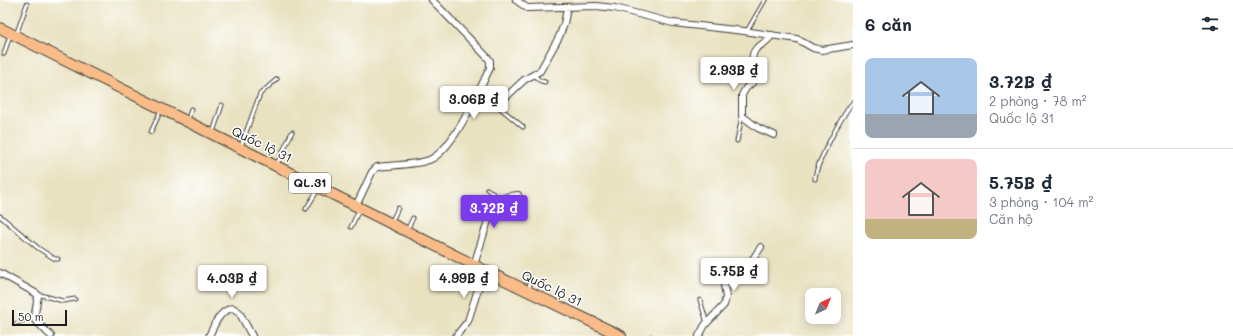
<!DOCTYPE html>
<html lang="vi">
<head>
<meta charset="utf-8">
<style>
  :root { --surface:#fff; --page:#f2f2f3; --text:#1f2937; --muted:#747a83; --line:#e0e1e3; --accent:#7c3aed }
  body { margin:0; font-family:Mali,sans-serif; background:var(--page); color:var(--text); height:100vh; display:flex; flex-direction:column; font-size:15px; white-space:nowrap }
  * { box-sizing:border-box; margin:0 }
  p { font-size:13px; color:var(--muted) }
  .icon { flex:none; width:22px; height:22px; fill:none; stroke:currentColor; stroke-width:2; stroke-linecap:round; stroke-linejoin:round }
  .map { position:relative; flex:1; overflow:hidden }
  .details { display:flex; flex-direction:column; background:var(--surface); width:380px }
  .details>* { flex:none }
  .needle { width:26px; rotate:43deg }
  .buttons { position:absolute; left:805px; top:288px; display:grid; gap:8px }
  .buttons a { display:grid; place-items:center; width:36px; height:36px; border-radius:8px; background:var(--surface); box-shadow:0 2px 10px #0003; font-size:20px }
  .scale { position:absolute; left:12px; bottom:10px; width:55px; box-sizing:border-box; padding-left:4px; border:2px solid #1c1c1c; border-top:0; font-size:11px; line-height:14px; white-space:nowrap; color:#1c1c1c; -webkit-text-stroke:3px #fff; paint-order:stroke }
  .price { position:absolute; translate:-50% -34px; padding:0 9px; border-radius:4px; background:#fff; color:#222; font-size:13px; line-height:26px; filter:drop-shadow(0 1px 2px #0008) }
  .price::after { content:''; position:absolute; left:50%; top:24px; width:12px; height:9px; margin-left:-6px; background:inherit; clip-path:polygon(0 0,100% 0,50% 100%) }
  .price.selected { background:var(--accent); color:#fff }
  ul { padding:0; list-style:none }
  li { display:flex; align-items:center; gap:12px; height:100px; padding:0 12px }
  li+li { border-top:1px solid var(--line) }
  li span { display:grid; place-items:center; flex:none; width:112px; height:80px; border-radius:8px; color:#555 }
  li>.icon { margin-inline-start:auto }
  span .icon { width:48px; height:48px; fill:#fffc; stroke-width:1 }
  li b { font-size:17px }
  h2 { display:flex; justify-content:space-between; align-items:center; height:48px; padding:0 12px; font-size:17px }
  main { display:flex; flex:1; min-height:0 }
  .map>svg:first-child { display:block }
</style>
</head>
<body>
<main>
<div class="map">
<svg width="853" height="336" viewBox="0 0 853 336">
  <rect width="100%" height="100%" fill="#fff"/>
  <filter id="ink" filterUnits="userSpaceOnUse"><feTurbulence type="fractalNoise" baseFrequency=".025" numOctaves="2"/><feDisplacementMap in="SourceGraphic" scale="8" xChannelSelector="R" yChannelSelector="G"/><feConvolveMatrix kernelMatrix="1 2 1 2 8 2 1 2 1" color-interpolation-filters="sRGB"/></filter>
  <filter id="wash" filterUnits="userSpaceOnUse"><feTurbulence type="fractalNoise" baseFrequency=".012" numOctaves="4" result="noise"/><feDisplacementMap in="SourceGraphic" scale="16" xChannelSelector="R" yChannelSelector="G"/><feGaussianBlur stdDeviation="0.9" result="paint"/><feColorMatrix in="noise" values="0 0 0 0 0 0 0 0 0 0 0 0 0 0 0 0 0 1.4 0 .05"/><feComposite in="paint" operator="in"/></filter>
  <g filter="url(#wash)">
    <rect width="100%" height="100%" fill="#e9e2c1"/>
  </g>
  <g filter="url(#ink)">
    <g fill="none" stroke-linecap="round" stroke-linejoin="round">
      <defs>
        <path id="service" d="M747,31L765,0
          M16,35L27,4
          M4,54L10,35
          M533,75L541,81L545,82
          M493,102L523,127
          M188,120L191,109
          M151,132L161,110
          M213,132L222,105
          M737,141L742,116
          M241,146L260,94L277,79
          M277,164L292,132
          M815,179C815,165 843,114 853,102
          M487,189L500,199
          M306,209L319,188
          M0,216L38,248L55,259H58
          M392,221L398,208
          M351,227L359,210
          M407,230L413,218
          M529,276L530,291
          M37,294L63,301L75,299
          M700,300L707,323
          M15,324L28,318L34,317"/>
        <path id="minor" d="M516,0L527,8L596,6L615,8L673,23L744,31L797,39L813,48L822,50L853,45
          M772,35C768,41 764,43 758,47C748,54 754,71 754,81L746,88L742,95V116L758,128L774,135
          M470,107L506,97L524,80L540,71L559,37L564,24L567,8
          M356,206L372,172L377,167C391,165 416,165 429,160C453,151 478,92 490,68V61L488,58L432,0
          M474,265L492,208C499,198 506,196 518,195
          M0,273L37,294L38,296L34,319L51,336
          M209,336C215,324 219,311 233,308L239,312L252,336
          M456,336L468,321L484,270
          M699,336L705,325L724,305L726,297L724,285L727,276L751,262L761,247"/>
        <path id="trunk" d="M0,28L484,270L621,336"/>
      </defs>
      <use href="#service" stroke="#3b3a35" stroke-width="5"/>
      <use href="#minor" stroke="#3b3a35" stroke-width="8"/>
      <use href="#trunk" stroke="#3b3a35" stroke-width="12"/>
      <path stroke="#3b3a35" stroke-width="1.5" stroke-dasharray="3 3" stroke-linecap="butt" d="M473,200L486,207
        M650,336L651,334"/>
      <use href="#service" stroke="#fff" stroke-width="3"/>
      <use href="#minor" stroke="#fff" stroke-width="6"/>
      <use href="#trunk" stroke="#f9bc89" stroke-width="10"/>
    </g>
  </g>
  <g text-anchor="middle" stroke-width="3" stroke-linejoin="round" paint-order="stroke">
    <rect fill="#fff" stroke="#606060" stroke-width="1" x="289" y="173" width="42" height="20" rx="3"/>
    <g font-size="12" font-weight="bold" fill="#1c1c1c">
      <text x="310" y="187">QL.31</text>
    </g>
    <g font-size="13" fill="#1c1c1c" stroke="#fff">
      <text transform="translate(262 144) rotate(26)" y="5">Quốc lộ 31</text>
      <text transform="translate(552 288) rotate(26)" y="5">Quốc lộ 31</text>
    </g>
  </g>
</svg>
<div class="buttons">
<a><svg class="needle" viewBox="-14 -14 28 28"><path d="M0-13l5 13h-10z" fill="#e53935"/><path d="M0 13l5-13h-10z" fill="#747a83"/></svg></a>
</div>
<div class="scale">50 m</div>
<b class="price" style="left:734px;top:91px">2.93B ₫</b>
<b class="price" style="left:474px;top:120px">3.06B ₫</b>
<b class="price selected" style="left:494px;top:229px">3.72B ₫</b>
<b class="price" style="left:734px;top:292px">5.75B ₫</b>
<b class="price" style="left:232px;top:299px">4.03B ₫</b>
<b class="price" style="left:464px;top:299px">4.99B ₫</b>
</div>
<section class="details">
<h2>6 căn<svg class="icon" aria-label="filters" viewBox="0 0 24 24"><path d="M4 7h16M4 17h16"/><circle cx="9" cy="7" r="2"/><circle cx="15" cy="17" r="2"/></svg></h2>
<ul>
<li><span style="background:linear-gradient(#a9c7e8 70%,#9aa5b1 0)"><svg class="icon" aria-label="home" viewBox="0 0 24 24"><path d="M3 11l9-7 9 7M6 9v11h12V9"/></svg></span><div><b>3.72B ₫</b><p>2 phòng · 78 m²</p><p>Quốc lộ 31</p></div></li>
<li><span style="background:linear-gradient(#f6c9c9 75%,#c2b280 0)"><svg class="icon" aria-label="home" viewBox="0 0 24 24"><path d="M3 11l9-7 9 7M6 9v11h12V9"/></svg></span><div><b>5.75B ₫</b><p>3 phòng · 104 m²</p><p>Căn hộ</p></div></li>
</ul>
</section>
</main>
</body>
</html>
